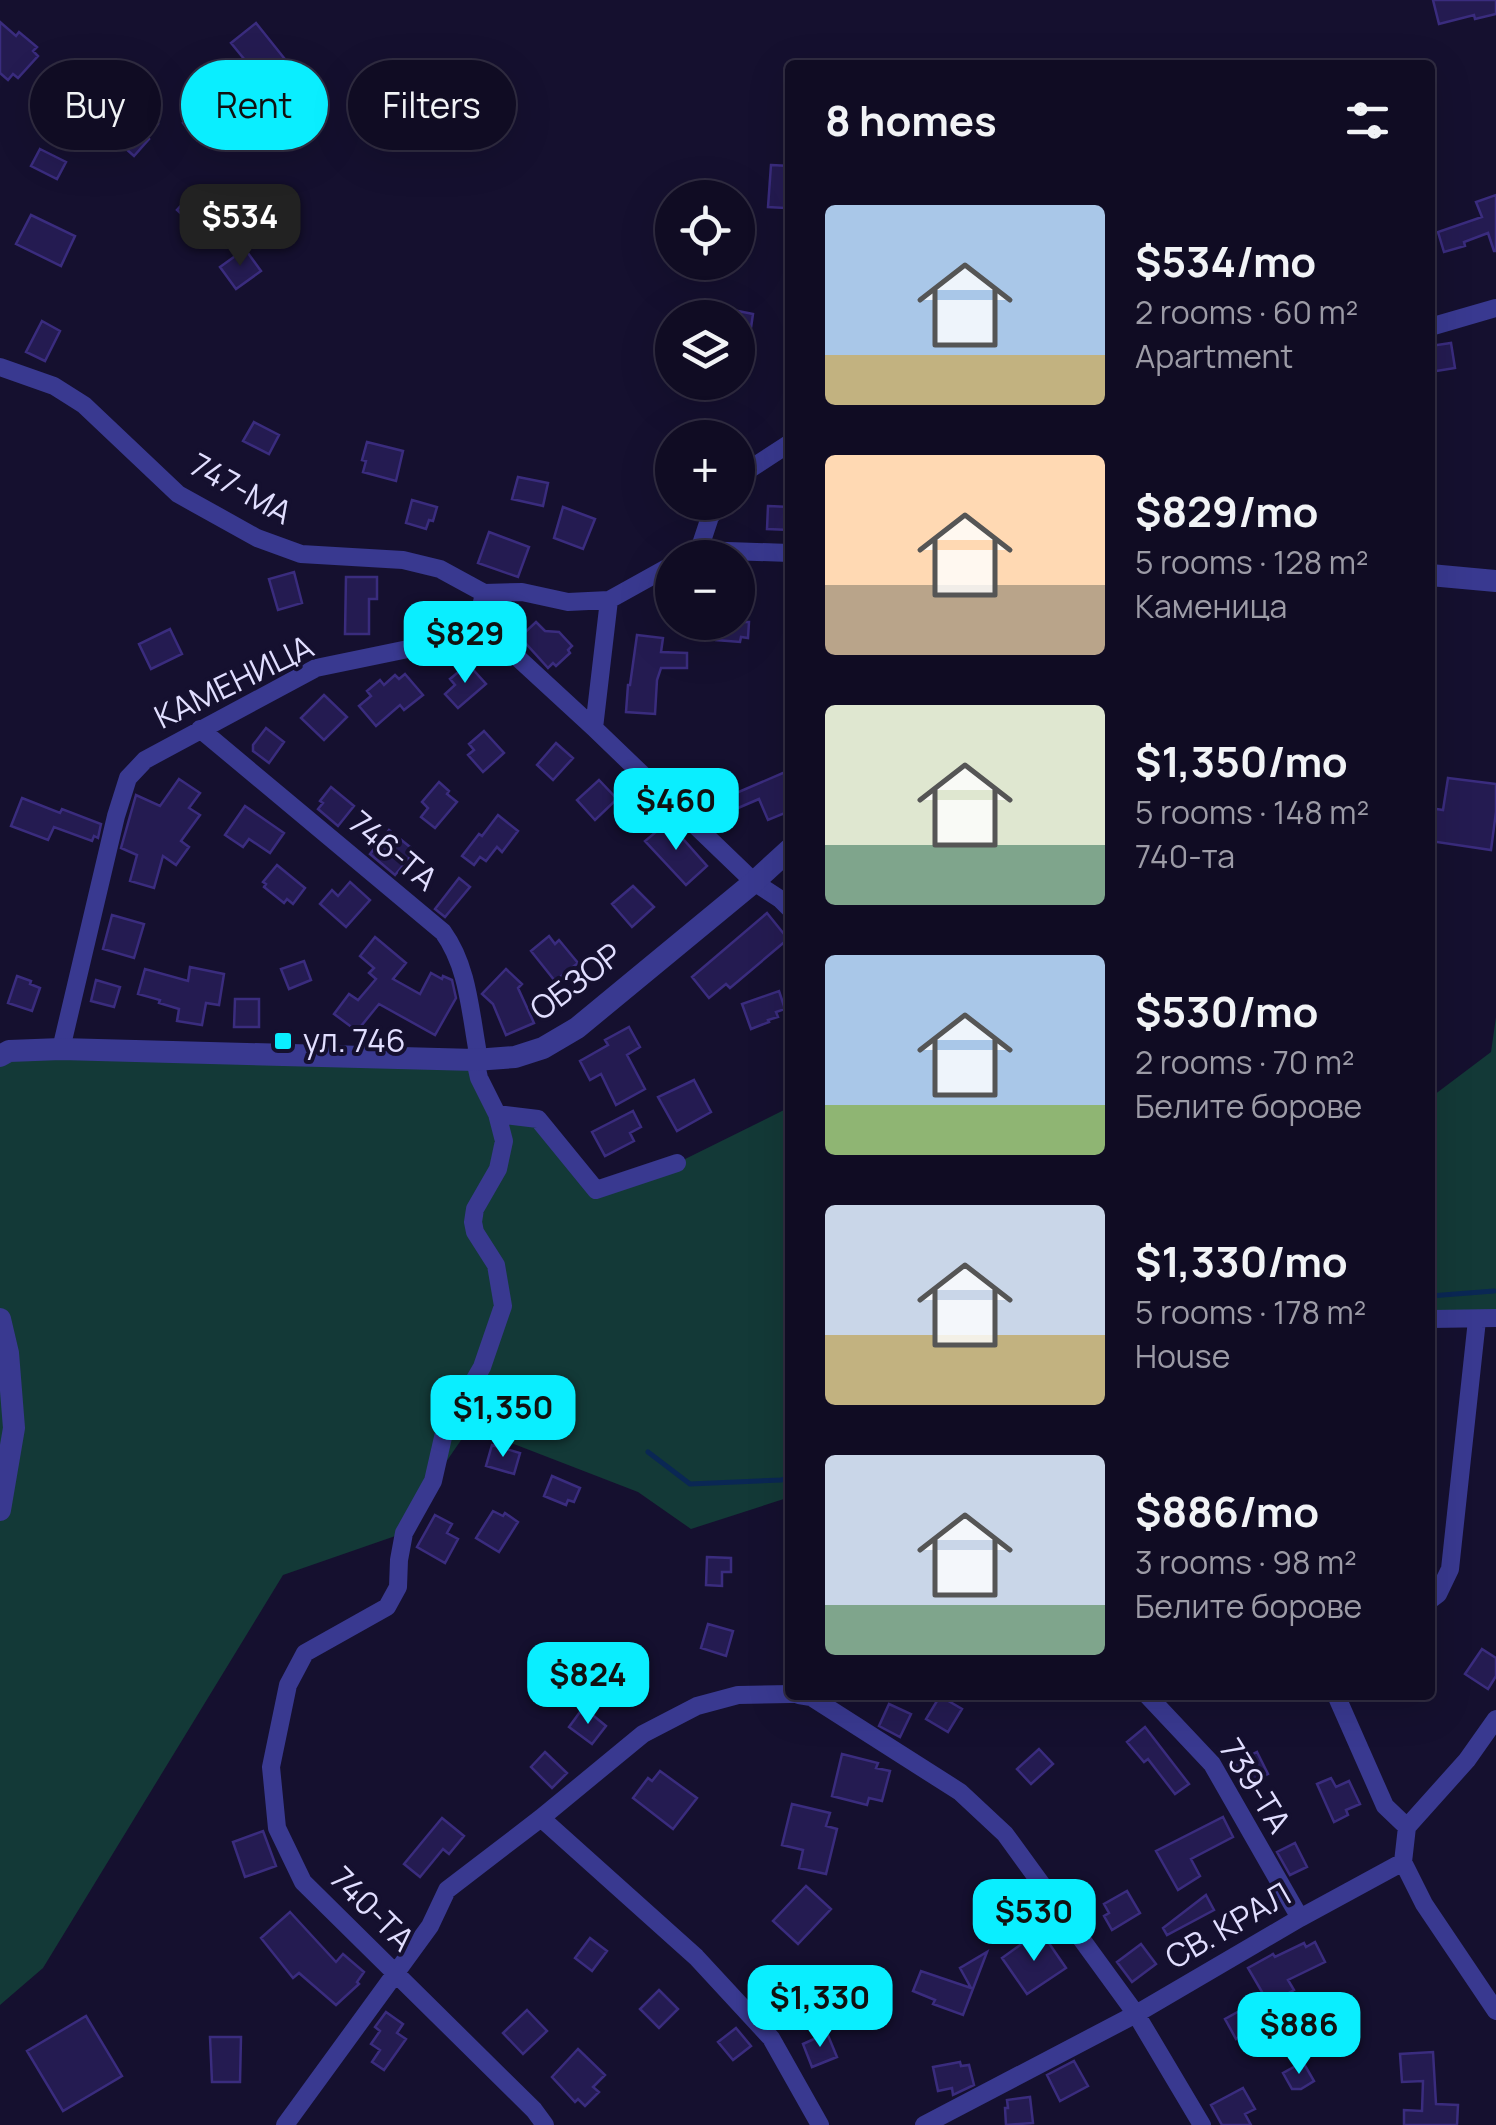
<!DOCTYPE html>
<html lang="en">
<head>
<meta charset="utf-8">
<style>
  :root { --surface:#100c23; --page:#1e1a30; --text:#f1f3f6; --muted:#9c9ba6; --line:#302c41; --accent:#0aeeff }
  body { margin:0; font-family:Manrope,sans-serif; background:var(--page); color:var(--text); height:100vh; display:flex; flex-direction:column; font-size:38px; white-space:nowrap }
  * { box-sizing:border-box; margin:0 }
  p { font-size:32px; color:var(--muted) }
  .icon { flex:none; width:55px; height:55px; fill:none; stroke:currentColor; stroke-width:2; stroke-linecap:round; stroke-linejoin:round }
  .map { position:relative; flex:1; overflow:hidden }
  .sheet { position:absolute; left:785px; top:60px; width:650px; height:1640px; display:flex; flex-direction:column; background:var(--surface); border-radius:10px; box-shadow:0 10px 40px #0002,0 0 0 2px var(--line) }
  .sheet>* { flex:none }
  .guide { position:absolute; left:30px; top:60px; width:605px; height:90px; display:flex; gap:20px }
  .buttons { position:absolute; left:655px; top:180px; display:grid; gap:20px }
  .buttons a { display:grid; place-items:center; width:100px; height:100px; border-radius:50%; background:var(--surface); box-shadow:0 10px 40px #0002,0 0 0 2px var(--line); font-size:50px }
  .price { position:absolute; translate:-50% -85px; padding:0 22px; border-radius:20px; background:var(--accent); color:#111; font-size:32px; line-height:65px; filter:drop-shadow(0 2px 5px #0008) }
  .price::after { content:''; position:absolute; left:50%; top:60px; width:30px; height:22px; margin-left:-15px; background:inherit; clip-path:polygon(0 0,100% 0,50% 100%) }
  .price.active { background:#222; color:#fff }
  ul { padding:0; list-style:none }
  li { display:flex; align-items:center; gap:30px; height:250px; padding:0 40px }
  li span { display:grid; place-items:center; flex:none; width:280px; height:200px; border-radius:10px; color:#555 }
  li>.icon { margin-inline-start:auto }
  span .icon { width:120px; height:120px; fill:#fffc; stroke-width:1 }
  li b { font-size:42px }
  h2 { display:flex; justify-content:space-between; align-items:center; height:120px; padding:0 40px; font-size:42px }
  .tag { padding:0 35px; border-radius:45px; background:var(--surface); box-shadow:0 10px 40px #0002,0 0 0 2px var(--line); font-size:35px; line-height:90px }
  .tag.active { background:var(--accent); color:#111 }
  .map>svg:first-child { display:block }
</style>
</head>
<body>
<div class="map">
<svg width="1496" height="2125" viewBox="0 0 1496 2125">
  <rect width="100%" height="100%" fill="#15102f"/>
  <path fill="#133937" d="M1496,1017V1318L1430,1319V1098L1491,1052Z
    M0,1056L475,1060L497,1113L538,1119L596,1190L677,1163L790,1107V1497L691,1529L638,1492L470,1427L433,1481L404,1533L283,1575L43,1968L0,2005Z"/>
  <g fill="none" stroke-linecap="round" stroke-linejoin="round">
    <path stroke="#0a2754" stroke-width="5" d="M1430,1296L1494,1291
      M648,1452L690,1484L781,1480L790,1478"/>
  </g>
  <path fill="#241b51" stroke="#3a2c7e" stroke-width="2.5" d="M1433,0H1496V14L1475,19L1474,15L1439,24Z
    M0,22L16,36L19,32L37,47L33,51L38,56L18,78L13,74L8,80L0,73Z
    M256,23L292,68L267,87L231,43Z
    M210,75L237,106L197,140L183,123L197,111L184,96Z
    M133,102L158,124L147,137L149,139L134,156L100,126L114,110L119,114Z
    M40,149L66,162L57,179L31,166Z
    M771,165L790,166V201L786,200L785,208L768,207Z
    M198,187L211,199L190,222L177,210Z
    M1496,195V251H1494L1488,233L1464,242L1465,246L1444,252L1438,232L1482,217L1476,202Z
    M31,215L75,236L61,266L16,244Z
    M245,249L261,271L236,289L220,267Z
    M738,311L753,314L746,362H738Z
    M42,321L60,331L45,361L26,352Z
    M1451,343L1455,368L1430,372V346Z
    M254,422L279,435L269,454L243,441Z
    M367,442L403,451L396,481L363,472L366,461L362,460Z
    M518,477L548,483L543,506L512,499Z
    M412,500L437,507L433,521L429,520L426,529L406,523Z
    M768,506L790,507V530L767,529Z
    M563,507L595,519L583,549L554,538Z
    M489,532L529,547L518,577L478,563Z
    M294,572L302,603L278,610L269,579Z
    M346,577H377V599H369V634H345Z
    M536,622L545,631L559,632L572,646L568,650L570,653L556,666L553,663L548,668L520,637Z
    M717,622H749L748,638L741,637L740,642L716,640Z
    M170,629L182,654L151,669L139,644Z
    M637,635L663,638L661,652L687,653V668H661L657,680L655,714L626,712L628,685H630Z
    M468,664L486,684L458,708L445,694L455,685L450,679Z
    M405,674L423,695L404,710L400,705L376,726L359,706L371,696L367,691L380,680L384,685L395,675L399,679Z
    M324,695L347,717L324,740L301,718Z
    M266,728L284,742L269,763L253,751V745Z
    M484,731L504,753L483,772L468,755L474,750L469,744Z
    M556,743L573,758L553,780L537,765Z
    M790,770V811L768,820L759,799L717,817L706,790L729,780L734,794Z
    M1448,778L1496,784V812L1491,850L1430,841V808L1443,810Z
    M179,779L200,793L189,808L200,815L181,841L189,847L176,865L163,856L154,888L130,881L137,855L121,848L136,795L160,806Z
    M599,780L617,799L595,820L577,800Z
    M439,782L449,791L447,794L457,802L435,828L421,817L428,808L422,802Z
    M331,787L354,806L338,826L318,809L323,803L320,801Z
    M22,798L60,813L62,809L101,824L98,838L94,836L92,841L54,827L48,840L11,826Z
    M245,806L284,833L270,853L249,839L243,847L225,835Z
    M498,815L518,831L502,852L497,847L486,861L480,857L474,865L462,856L479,834L482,836Z
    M668,822L707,866L686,885L645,841Z
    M389,830L415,851L395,875L370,854Z
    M277,865L305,888L293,904L287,899L284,903L264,887L266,884L263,882Z
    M459,878L470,887L445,917L435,909Z
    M350,882L370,900L346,927L320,904L332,890L338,896Z
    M633,886L654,907L632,927L612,904Z
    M767,913L788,939L730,988L726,984L709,998L692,977Z
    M112,915L144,924L134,958L103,949Z
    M549,936L555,944L559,940L578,963L555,981L531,951Z
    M375,937L406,963L393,979L420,994L431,973L442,979L443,976L452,980L456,998L435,1035L379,1004L357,1031L334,1014L349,994L358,1000L376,979L369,973L374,968L360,956Z
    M304,961L311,980L289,989L281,969Z
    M190,967L224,974L219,1005L206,1003L202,1025L177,1021L179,1009L159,1003L160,1000L138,994L145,969L188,981Z
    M506,969L522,984L518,988L534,1023L506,1035L493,1004L482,994Z
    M17,976L31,981L30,984L40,988L32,1011L8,1003Z
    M96,980L120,987L114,1007L91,1001Z
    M779,991L785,1009L776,1012L778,1017L768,1020L769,1022L751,1029L742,1004Z
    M235,999H259V1027H234Z
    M629,1027L640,1047L627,1055L645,1089L616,1105L601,1074L590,1080L580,1061L608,1045L605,1040Z
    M694,1080L711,1112L677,1131L658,1097Z
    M633,1111L641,1127L630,1133L634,1141L605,1156L592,1132Z
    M492,1445L520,1453L514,1474L486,1466Z
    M552,1476L580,1488L574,1502L568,1500L566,1505L544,1496Z
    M493,1511L503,1516L505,1513L518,1522L499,1552L476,1538Z
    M435,1515L452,1524L447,1533L458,1539L445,1563L417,1547Z
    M707,1557L731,1558V1572H722V1586L706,1585Z
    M708,1624L733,1631L726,1656L701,1648Z
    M1482,1649L1496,1658V1676L1488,1689L1465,1674Z
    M940,1696L962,1709L948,1732L926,1719Z
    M889,1704L911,1714L900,1737L879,1726Z
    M580,1712L586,1716L589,1712L606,1726L592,1744L569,1727Z
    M1145,1727L1189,1784L1175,1794L1148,1759L1144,1762L1127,1742Z
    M1039,1749L1053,1764L1031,1784L1017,1769Z
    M545,1752L567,1773L552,1788L531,1767Z
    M1257,1752L1268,1774L1244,1786L1233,1764Z
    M842,1754L878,1763L876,1768L890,1771L882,1801L869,1798L867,1805L832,1796Z
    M660,1771L697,1798L673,1829L633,1798L648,1778L652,1781Z
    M1331,1778L1336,1787L1349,1781L1360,1804L1346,1810L1348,1815L1334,1822L1317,1784Z
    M792,1804L830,1813L826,1826L837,1829L826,1874L799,1868L803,1850L782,1845Z
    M1223,1817L1233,1837L1191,1859L1200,1876L1178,1890L1156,1851Z
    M442,1818L464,1836L449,1854L443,1849L420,1877L404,1864Z
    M263,1831L276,1866L245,1877L233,1842Z
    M1295,1843L1307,1867L1290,1875L1277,1852Z
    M806,1886L831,1909L798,1944L773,1921Z
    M1127,1891L1140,1913L1112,1930L1104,1916L1109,1913L1104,1904Z
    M1206,1895L1214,1910L1167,1935L1163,1928Z
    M290,1912L336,1962L343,1954L364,1972L357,1982L359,1984L336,2005L299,1973L293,1978L261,1938Z
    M1044,1936L1066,1968L1027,1994L1002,1958L1027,1940L1031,1945Z
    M590,1938L607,1951L592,1971L575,1958Z
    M1315,1942L1325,1962L1288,1980L1294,1990L1269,2004L1248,1968L1273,1954L1275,1957L1304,1943L1306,1947Z
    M1141,1944L1156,1964L1132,1982L1117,1962Z
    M987,1952L963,2015L933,2004L935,2000L913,1991L921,1971L971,1988L960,1968Z
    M659,1990L678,2009L659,2028L640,2009Z
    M1254,2003L1265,2022L1236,2039L1225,2019Z
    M527,2010L547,2031L523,2054L503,2033Z
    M386,2012L403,2024L397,2033L406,2039L384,2070L372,2062L380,2050L371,2044L380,2031L375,2027Z
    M86,2016L122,2076L63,2111L27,2051Z
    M736,2028L751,2046L733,2060L718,2042Z
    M827,2033L837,2057L812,2067L803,2044Z
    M210,2037H241L240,2082H212Z
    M578,2049L605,2075L593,2087L599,2092L585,2106L578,2099L575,2102L552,2077Z
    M1433,2052L1436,2104L1458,2105L1457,2125H1404V2110L1422,2111L1423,2081L1402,2082L1400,2054Z
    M1074,2061L1088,2086L1060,2101L1047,2075Z
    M960,2062L961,2066L969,2065L974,2085L953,2095L952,2088L938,2091L933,2067Z
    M1303,2062L1314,2081L1301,2089H1292L1283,2073Z
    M1243,2088L1255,2109L1245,2114L1251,2125H1222L1211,2105Z
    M1030,2097L1033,2123L1006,2125L1005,2108H1008L1007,2100Z"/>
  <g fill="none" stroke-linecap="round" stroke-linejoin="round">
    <path stroke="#393990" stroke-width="18" d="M1430,327L1496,308
      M0,367L54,386L84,405L178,494L257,538L301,554L403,560L440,569L484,593
      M738,484L750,469L790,443
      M699,550L790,553
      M685,558L699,550L710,517L722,502
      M478,621L594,728L754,882L780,899L790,909
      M594,728L609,600
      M200,729L443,932C467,965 470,1008 477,1048L475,1060L479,1078L497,1114L504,1141L498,1169L475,1209L473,1222L475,1232L496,1265L503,1306L482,1367L444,1433L433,1481L404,1533L399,1560L398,1587L387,1607L305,1653L288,1685L271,1767L277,1828L303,1882L534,2110L545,2125
      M61,1049L116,816L128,778L145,760L316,668L466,637L478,621L484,593L522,592L568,602L609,600L672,565
      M497,1114L538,1119L596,1190L677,1163
      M1430,1319L1496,1318
      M1430,1600L1438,1594L1450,1569L1477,1320
      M799,1695L811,1697L960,1792L1005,1834L1136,2014L1202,2125
      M1147,1695L1212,1764L1300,1918
      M1336,1695L1385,1806L1407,1827
      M541,1818L696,1957L771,2038L820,2125
      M1407,1827L1403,1862L1424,1904L1496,2011
      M1407,1827L1467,1760L1496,1719
      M285,2125L430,1926L447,1890L541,1818L643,1734L697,1706L738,1695L790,1694
      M924,2125L1136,2014L1300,1918L1403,1862"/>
    <path stroke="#393990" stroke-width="22" d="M1430,575L1496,581
      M0,1056L9,1051L61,1049L475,1060L515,1057L543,1048L577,1028L754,882L790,849
      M0,1319L8,1353L14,1428L0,1510"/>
  </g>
  <rect fill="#0aeeff" stroke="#15102f" stroke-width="4" x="273" y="1031" width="20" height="20" rx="5"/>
  <g text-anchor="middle" stroke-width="8" stroke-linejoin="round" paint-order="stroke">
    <g font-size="32" fill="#e1deff" stroke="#15102f">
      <text transform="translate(241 489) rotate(29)" y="11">747-МА</text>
      <text transform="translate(234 682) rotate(-26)" y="11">КАМЕНИЦА</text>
      <text transform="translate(393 851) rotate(40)" y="11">746-ТА</text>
      <text transform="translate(576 982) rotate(-37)" y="11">ОБЗОР</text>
      <text transform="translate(1255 1786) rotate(58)" y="11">739-ТА</text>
      <text transform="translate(372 1909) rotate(45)" y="11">740-ТА</text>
      <text transform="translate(1228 1926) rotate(-30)" y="11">СВ. КРАЛ</text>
    </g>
    <g font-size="32" fill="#e1deff" stroke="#15102f" text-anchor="start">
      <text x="303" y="1052">ул. 746</text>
    </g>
  </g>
</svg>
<div class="buttons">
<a><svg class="icon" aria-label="locate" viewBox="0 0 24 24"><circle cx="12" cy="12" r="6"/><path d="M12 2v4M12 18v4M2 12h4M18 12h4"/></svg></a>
<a><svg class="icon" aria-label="layers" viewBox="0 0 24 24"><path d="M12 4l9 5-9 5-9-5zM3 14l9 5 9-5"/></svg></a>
<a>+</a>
<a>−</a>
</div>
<b class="price active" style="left:240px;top:269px">$534</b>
<b class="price" style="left:465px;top:686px">$829</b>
<b class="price" style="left:676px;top:853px">$460</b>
<b class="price" style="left:503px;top:1460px">$1,350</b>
<b class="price" style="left:588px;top:1727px">$824</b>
<b class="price" style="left:1034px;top:1964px">$530</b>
<b class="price" style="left:820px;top:2050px">$1,330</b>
<b class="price" style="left:1299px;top:2077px">$886</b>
<div class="guide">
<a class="tag">Buy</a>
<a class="tag active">Rent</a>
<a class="tag">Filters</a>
</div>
<section class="sheet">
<h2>8 homes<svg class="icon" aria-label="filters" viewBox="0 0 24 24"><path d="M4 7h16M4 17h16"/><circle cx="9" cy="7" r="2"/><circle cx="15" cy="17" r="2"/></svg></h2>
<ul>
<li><span style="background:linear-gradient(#a9c7e8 75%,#c2b280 0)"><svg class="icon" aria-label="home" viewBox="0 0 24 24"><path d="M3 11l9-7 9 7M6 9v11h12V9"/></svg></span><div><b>$534/mo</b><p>2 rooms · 60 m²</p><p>Apartment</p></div></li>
<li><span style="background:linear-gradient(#ffd9b3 65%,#b9a48a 0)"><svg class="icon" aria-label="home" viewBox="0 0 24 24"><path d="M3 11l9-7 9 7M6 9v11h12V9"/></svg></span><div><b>$829/mo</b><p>5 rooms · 128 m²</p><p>Каменица</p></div></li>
<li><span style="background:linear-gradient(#dfe7d0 70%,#7fa58c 0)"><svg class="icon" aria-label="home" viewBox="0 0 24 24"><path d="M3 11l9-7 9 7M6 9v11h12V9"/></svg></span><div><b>$1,350/mo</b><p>5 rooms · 148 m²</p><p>740-та</p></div></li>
<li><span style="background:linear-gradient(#a9c7e8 75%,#8fb573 0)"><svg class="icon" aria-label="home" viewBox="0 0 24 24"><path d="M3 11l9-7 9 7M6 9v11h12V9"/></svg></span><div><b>$530/mo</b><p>2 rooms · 70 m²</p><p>Белите борове</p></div></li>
<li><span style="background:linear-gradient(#c9d6e8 65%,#c2b280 0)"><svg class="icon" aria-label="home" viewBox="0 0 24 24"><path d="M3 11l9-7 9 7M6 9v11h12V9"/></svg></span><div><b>$1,330/mo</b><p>5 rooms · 178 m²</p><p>House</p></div></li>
<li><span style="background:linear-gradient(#c9d6e8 75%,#7fa58c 0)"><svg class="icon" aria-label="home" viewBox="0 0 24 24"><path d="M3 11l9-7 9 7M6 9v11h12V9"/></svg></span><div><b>$886/mo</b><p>3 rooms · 98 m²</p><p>Белите борове</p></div></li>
</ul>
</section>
</div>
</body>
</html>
